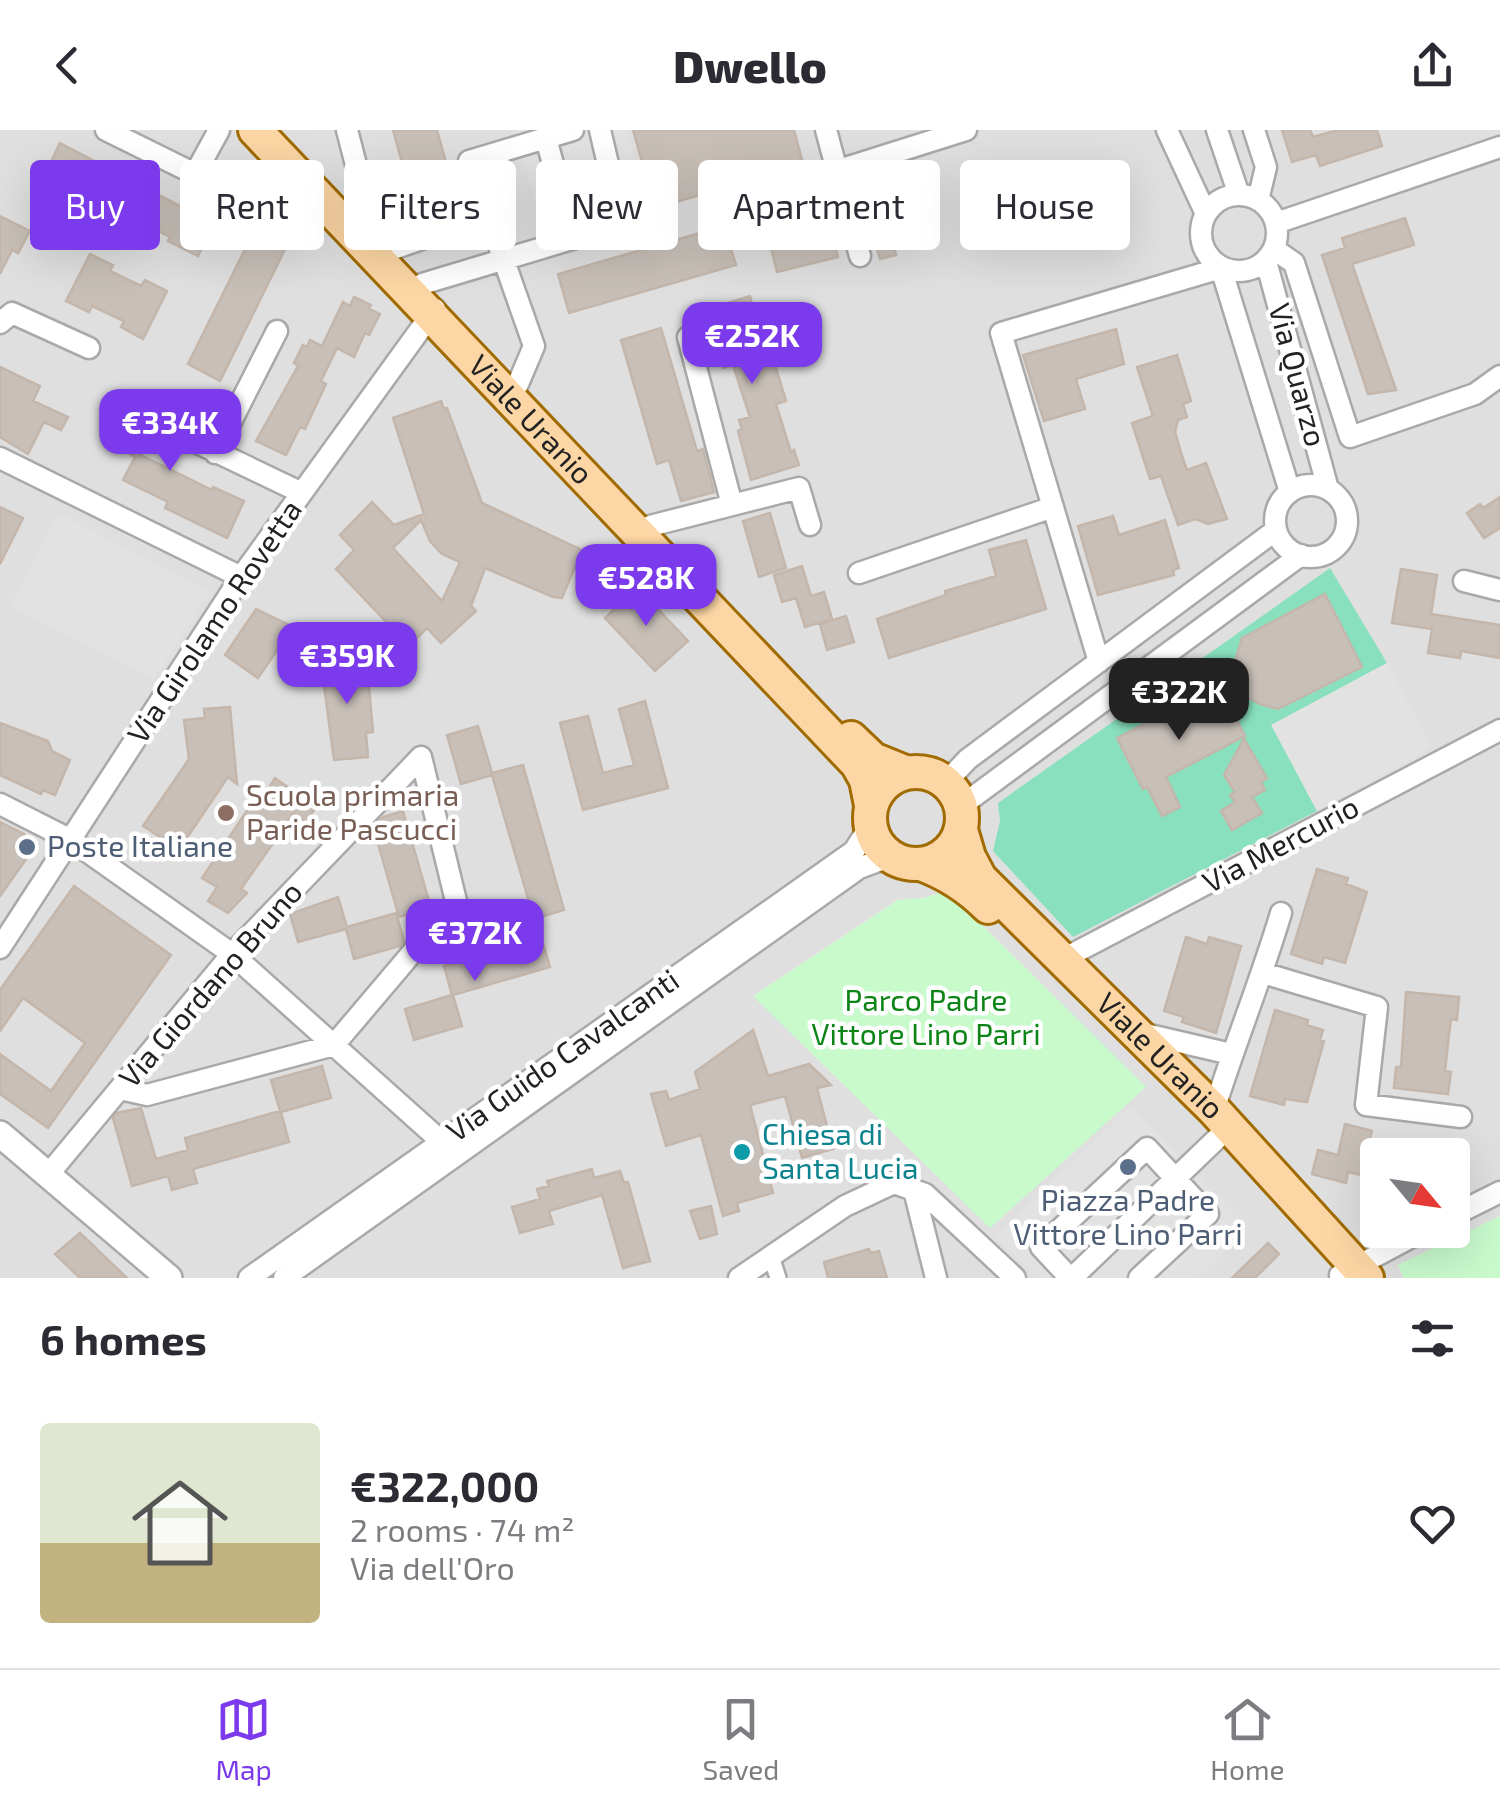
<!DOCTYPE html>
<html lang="en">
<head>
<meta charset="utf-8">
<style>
  :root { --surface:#fff; --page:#f2f2f3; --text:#2b2b33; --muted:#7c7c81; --line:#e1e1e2; --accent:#7c3aed }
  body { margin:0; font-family:"Exo 2",sans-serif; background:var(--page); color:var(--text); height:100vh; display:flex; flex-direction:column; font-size:38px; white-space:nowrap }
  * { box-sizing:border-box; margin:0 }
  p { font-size:32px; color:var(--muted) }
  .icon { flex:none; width:55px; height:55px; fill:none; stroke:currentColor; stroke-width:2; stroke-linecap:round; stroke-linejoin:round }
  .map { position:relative; height:1148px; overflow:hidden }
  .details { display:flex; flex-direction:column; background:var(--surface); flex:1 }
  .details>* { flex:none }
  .hud { position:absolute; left:30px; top:30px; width:1440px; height:90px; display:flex; gap:20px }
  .needle { width:65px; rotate:119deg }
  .controls { position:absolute; left:1360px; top:1008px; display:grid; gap:20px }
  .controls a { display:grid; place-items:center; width:110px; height:110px; border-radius:10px; background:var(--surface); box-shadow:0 10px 40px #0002; font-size:50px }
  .price { position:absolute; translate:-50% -85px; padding:0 22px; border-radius:20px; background:var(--accent); color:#fff; font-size:32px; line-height:65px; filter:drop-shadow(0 2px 5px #0008) }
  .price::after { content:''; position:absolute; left:50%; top:60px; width:30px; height:22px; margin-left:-15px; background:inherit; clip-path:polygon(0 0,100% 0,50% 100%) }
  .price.current { background:#222; color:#fff }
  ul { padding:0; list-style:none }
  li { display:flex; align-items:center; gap:30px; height:250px; padding:0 40px }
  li+li { border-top:2px solid var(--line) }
  li span { display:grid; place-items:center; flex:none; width:280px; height:200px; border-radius:10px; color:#555 }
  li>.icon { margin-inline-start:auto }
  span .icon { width:120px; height:120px; fill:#fffc; stroke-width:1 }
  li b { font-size:42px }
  h2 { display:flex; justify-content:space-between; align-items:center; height:120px; padding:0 40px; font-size:42px }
  .tag { padding:0 35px; border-radius:10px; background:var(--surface); box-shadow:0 10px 40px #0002; font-size:35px; line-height:90px }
  .tag.current { background:var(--accent); color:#fff }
  header { display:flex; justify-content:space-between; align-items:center; height:130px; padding:0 40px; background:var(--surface); font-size:45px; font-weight:800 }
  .menu { display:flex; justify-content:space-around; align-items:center; height:140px; border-top:2px solid var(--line); background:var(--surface); font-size:28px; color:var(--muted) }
  .menu a { display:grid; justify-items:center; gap:5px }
  .menu .current { color:var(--accent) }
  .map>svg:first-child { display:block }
</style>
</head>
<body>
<header><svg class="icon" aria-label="back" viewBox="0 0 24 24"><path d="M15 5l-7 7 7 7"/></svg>Dwello<svg class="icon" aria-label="share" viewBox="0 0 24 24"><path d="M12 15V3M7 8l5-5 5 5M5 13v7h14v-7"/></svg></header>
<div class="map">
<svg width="1500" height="1148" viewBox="0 0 1500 1148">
  <rect width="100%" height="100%" fill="#f2efe9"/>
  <path fill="#e0dfdf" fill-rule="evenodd" d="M0,0H1500V1148H0ZM948,761L754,866L898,770L924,768ZM1378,1025H1452V1100H1378Z"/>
  <path fill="#c8facc" d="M948,761L1146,957L990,1098L753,866L898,770L924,768Z
    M1500,1086V1148H1404L1398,1135Z"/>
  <path fill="#88e0be" d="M1330,438L1387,533L1272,595L1317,681L1073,807L993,721L1000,691L998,673Z"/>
  <path fill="#e2e2e2" d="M515,0H625L654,85L548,116Z
    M58,383L210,462L154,549L10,477Z
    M1387,533L1432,618L1317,681L1271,595Z
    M1130,976L1248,1098L1197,1148H1037L996,1106Z"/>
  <path fill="#c7bfb8" stroke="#c4b6ab" stroke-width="2.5" fill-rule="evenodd" d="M393,0H437L459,79L418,90Z
    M633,0H794L802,30L723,53L725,58L655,78Z
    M1282,0H1310L1313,7L1338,0H1377L1382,16L1320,36L1316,25L1292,32Z
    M60,13L184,78L186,75L215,90L198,126L168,111L170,107L116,80L43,49Z
    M919,34L937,96L892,110L896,125L880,129L858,53Z
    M1083,42L1088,54L1092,53L1099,72L1106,69L1113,90L1122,87L1128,104L1092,117L1075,78L1067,81L1056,51Z
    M812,68L817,86L827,83L838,127L777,142L761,78Z
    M264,81L296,97L220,251L188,234Z
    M0,86L30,101L18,123L12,120L0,144Z
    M1405,88L1414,115L1352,134L1396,260L1368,264L1322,125L1345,118L1342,108Z
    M724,96L736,135L569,183L558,144Z
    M90,124L113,135L110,141L141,156L145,150L167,161L143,209L121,197L124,191L92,176L89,182L66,171Z
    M750,166L754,183L749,184L763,231L773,228L786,271L776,274L791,322L794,320L799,335L751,350L738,301L742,299L739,290L750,287L733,235L723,238L720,228L717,229L701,181Z
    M354,167L371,175L369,179L380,184L369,205L365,203L354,227L337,218L321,251L326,254L305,299L300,297L286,325L256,311L298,236L294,233L303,215L307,217L310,210L322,216L343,172L350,176Z
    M661,198L697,321L703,319L714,362L681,371L669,330L657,334L621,210Z
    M1116,199L1124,234L1076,249L1085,279L1044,291L1023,225Z
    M1177,225L1191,271L1183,274L1187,287L1178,290L1175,302L1182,326L1187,340L1206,333L1227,389L1208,394L1195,389L1178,395L1161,346L1150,349L1132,293L1153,286L1137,237Z
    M0,237L40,256L33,271L68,287L61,300L44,292L28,324L0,307Z
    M134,264L160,277L137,323L212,360L213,357L244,371L227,408L165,378L168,372L123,350L135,327L109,313L116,300L108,296L119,275L127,279Z
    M441,271L444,279L447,278L482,373L582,420L562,468L553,467L485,438L471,476L476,481L441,513L427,498L409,516L336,439L354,420L340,405L372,372L394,395L424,384L393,288ZM421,390L430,411L442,424L460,432L442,471L393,418Z
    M1500,367V398L1484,408L1467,383L1480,374L1483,378Z
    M0,377L23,388L0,434Z
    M770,383L786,438L759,447L743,391Z
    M1113,386L1119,405L1165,390L1179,438L1173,440L1174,445L1098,465L1078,396Z
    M1026,410L1046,479L889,528L877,489L946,465L945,461L996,446L989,420Z
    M802,436L811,466L824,462L832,489L805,497L796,468L782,472L774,445Z
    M1401,439L1437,445L1431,484L1500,495V528L1461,521L1460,528L1428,523L1432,499L1392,493Z
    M637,457L688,511L655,541L605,488Z
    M1325,464L1362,537L1278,579L1260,574L1222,553L1235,546L1236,528L1242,508Z
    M256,479L293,497L258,548L225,525Z
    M846,486L854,512L827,520L820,494Z
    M341,525V536L367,534L373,602L366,603L368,627L334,630L320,526Z
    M1219,555L1245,606L1166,647L1180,677L1162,686L1147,657L1143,659L1117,608Z
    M645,571L668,658L583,680L560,593L588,586L603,643L634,635L619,579Z
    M230,577L237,654L228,647L172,730L153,717L160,707L143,696L189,629L184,590L205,588L204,579Z
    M0,593L48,611L52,621L70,630L55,665L43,660L41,664L0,645Z
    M478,596L492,643L523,635L564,780L534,789L492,645L461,654L447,605Z
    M1244,609L1267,648L1261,652L1265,660L1252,667L1262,683L1232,700L1221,681L1235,672L1230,665L1235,662L1224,645Z
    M275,648L316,677L306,692L294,683L241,759L247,763L228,783L208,771L217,757L202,748L262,658L267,661Z
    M403,681L431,778L399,787L373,696L383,687Z
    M0,692L24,704L21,709L34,718L0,766Z
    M1317,739L1348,748L1346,754L1367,762L1345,833L1324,827L1322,834L1291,824Z
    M74,756L171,825L48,998L0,964V924L51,961L85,913L23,868L0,901V860Z
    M338,767L347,797L396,783L404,811L400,816L354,829L346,799L298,812L290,784Z
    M541,807L550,837L453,865L462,896L414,910L405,879L452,865L444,836Z
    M1186,807L1207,814L1209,807L1241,816L1216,903L1182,892L1184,887L1164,881Z
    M1406,862L1459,867L1457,890L1451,889L1449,904L1445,941L1451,942L1448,964L1394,958L1396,937H1401Z
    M1275,880L1308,890L1307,895L1323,900L1320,910L1324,911L1307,972L1285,969L1284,975L1250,966Z
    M753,900L768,946L809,934L831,955L817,958L833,1019L802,1028L785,966L750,975L773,1063L737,1073L739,1081L723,1086L701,1005L666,1016L651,964L666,961L669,970L700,959L695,942Z
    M322,936L331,968L281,982L289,1012L193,1039L197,1053L172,1060L168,1046L132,1056L113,988L117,983L141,978L156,1029L188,1020L185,1008L280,981L271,950Z
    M1345,994L1372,1001L1367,1020L1378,1022V1049L1348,1042L1346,1053L1312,1044L1318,1020L1338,1025Z
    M592,1039L594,1048L620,1041L624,1053L628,1052L650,1131L623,1138L602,1065L549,1081L553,1094L520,1103L512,1077L540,1069L537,1059L549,1056L547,1051Z
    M711,1076L717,1104L700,1109L690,1081Z
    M80,1103L127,1148H80L55,1124Z
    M1268,1113L1279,1124L1255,1148H1232Z
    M869,1119L871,1123L879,1121L887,1148H828L824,1132Z"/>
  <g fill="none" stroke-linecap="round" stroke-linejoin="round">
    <defs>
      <path id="pedestrian" d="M771,1126L778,1148"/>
      <path id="minor" d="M106,0L195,44L219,0
        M347,0L373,101
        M826,0L860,126
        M1167,0L1206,84
        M1217,0L1239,65
        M1254,0L1266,37L1258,70
        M546,8L573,109
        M839,40L966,0
        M1201 103a38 38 0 1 1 76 0a38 38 0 1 1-76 0Z
        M1276,93L1500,17
        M1274,119L1294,133L1350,307L1475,264L1500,246
        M390,120L488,86
        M1266,131L1328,359
        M422,154L622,94L600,0
        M0,193L12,183L89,218
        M688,207L732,375
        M517,256L534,216L469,31L573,0
        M181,305L302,363
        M215,323L277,201
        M0,328L241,447
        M1275 391a36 36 0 1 1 72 0a36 36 0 1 1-72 0Z
        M650,396L799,358L810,395
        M859,443L1053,377
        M1464,451L1500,460
        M1099,532L1001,203L1221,138L1290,362
        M946,652L968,629L1276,400
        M0,674L71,710L232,824L442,1012
        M961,676L1301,425
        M0,818L241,447L435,179
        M1061,830L1500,600
        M1263,843L1377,877L1366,975L1461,987
        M1141,903L1231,924
        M120,959L147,965L334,915L456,771L421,627
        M1214,980C1235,913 1261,850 1281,783
        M47,1046L232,824L421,627
        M914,1060L936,1148
        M1452,1086L1500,1062
        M1340,1145L1425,1100
        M249,1148L854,721L870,696
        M284,1148L859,738L889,727
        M739,1148L845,1076L894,1053L925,1064L1015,1148
        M1070,1148L1041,1117L1147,1018L1208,1084L1139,1148
        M1072,1148L1230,996"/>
      <path id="tertiary" d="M0,1004L169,1148"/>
      <g id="primary">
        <path id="s1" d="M255,0L857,634L866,650L871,675"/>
        <path d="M851,608L873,629L905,642"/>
        <circle cx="916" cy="688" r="46"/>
        <path id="s2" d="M961,700L969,727L980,748L1214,980L1367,1148"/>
        <path d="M921,734C948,744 968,757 988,777"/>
      </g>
    </defs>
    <use href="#pedestrian" stroke="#a9a9a9" stroke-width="20"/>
    <use href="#minor" stroke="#a9a9a9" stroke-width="25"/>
    <use href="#tertiary" stroke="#a9a9a9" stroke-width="30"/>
    <use href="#primary" stroke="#a06b00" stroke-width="38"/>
    <use href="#pedestrian" stroke="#fff" stroke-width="15"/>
    <use href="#minor" stroke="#fff" stroke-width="20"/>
    <use href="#tertiary" stroke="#fff" stroke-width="25"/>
    <use href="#primary" stroke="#fcd6a4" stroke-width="32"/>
  </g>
  <circle fill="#8d6e63" stroke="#fff" stroke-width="4" cx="226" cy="683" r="10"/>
  <g fill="#5c6f8a" stroke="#fff" stroke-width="4">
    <circle cx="27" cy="717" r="10"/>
    <circle cx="1128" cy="1037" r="10"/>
  </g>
  <circle fill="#0f9aa8" stroke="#fff" stroke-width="4" cx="742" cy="1022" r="10"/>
  <g text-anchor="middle" stroke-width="9" stroke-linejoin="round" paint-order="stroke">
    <g font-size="30" fill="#222" stroke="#fff">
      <text transform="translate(1297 245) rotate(75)" y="10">Via Quarzo</text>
      <text dy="10" stroke="none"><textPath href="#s1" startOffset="400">Viale Uranio</textPath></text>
      <text transform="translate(215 492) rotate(-56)" y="10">Via Girolamo Rovetta</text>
      <text transform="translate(1281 715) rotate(-28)" y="10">Via Mercurio</text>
      <text transform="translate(211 855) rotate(-49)" y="10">Via Giordano Bruno</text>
      <text transform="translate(563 926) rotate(-35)" y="10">Via Guido Cavalcanti</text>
      <text dy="10" stroke="none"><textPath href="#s2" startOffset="305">Viale Uranio</textPath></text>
    </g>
    <g font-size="30" fill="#785e54" stroke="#fff" text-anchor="start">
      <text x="246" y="676">Scuola primaria<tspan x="246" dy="34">Paride Pascucci</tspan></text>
    </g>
    <g font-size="30" fill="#4e5e75" stroke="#fff" text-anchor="start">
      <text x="47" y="727">Poste Italiane</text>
      <text x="1128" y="1081" text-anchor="middle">Piazza Padre<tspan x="1128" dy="34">Vittore Lino Parri</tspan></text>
    </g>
    <g font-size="30" fill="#0c8416" stroke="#fff">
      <text x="926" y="881">Parco Padre<tspan x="926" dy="34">Vittore Lino Parri</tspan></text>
    </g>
    <g font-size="30" fill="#0d838f" stroke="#fff" text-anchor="start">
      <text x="762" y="1015">Chiesa di<tspan x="762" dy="34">Santa Lucia</tspan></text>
    </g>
  </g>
</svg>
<div class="controls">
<a><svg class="needle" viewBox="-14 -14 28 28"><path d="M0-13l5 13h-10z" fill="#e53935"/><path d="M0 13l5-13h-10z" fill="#7c7c81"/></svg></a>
</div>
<b class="price" style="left:752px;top:257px">€252K</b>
<b class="price" style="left:170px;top:344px">€334K</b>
<b class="price" style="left:646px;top:499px">€528K</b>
<b class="price" style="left:347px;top:577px">€359K</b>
<b class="price current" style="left:1179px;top:613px">€322K</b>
<b class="price" style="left:475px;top:854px">€372K</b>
<div class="hud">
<a class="tag current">Buy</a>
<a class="tag">Rent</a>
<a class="tag">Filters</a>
<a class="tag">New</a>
<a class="tag">Apartment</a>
<a class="tag">House</a>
</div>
</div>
<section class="details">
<h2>6 homes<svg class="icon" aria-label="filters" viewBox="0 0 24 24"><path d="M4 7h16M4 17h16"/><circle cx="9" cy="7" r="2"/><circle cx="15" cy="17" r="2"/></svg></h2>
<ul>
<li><span style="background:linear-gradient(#dfe7d0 60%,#c2b280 0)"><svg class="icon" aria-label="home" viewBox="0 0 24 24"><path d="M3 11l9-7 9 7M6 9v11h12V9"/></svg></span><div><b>€322,000</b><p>2 rooms · 74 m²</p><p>Via dell'Oro</p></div><svg class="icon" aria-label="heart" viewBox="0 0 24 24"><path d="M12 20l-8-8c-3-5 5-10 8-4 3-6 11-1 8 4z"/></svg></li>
</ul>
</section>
<nav class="menu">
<a class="current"><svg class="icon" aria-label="map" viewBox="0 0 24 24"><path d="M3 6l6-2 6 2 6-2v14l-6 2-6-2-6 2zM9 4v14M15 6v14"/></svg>Map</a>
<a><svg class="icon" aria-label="saved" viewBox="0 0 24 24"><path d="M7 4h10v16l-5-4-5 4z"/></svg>Saved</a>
<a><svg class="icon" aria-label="home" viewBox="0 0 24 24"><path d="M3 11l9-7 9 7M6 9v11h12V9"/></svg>Home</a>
</nav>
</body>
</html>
